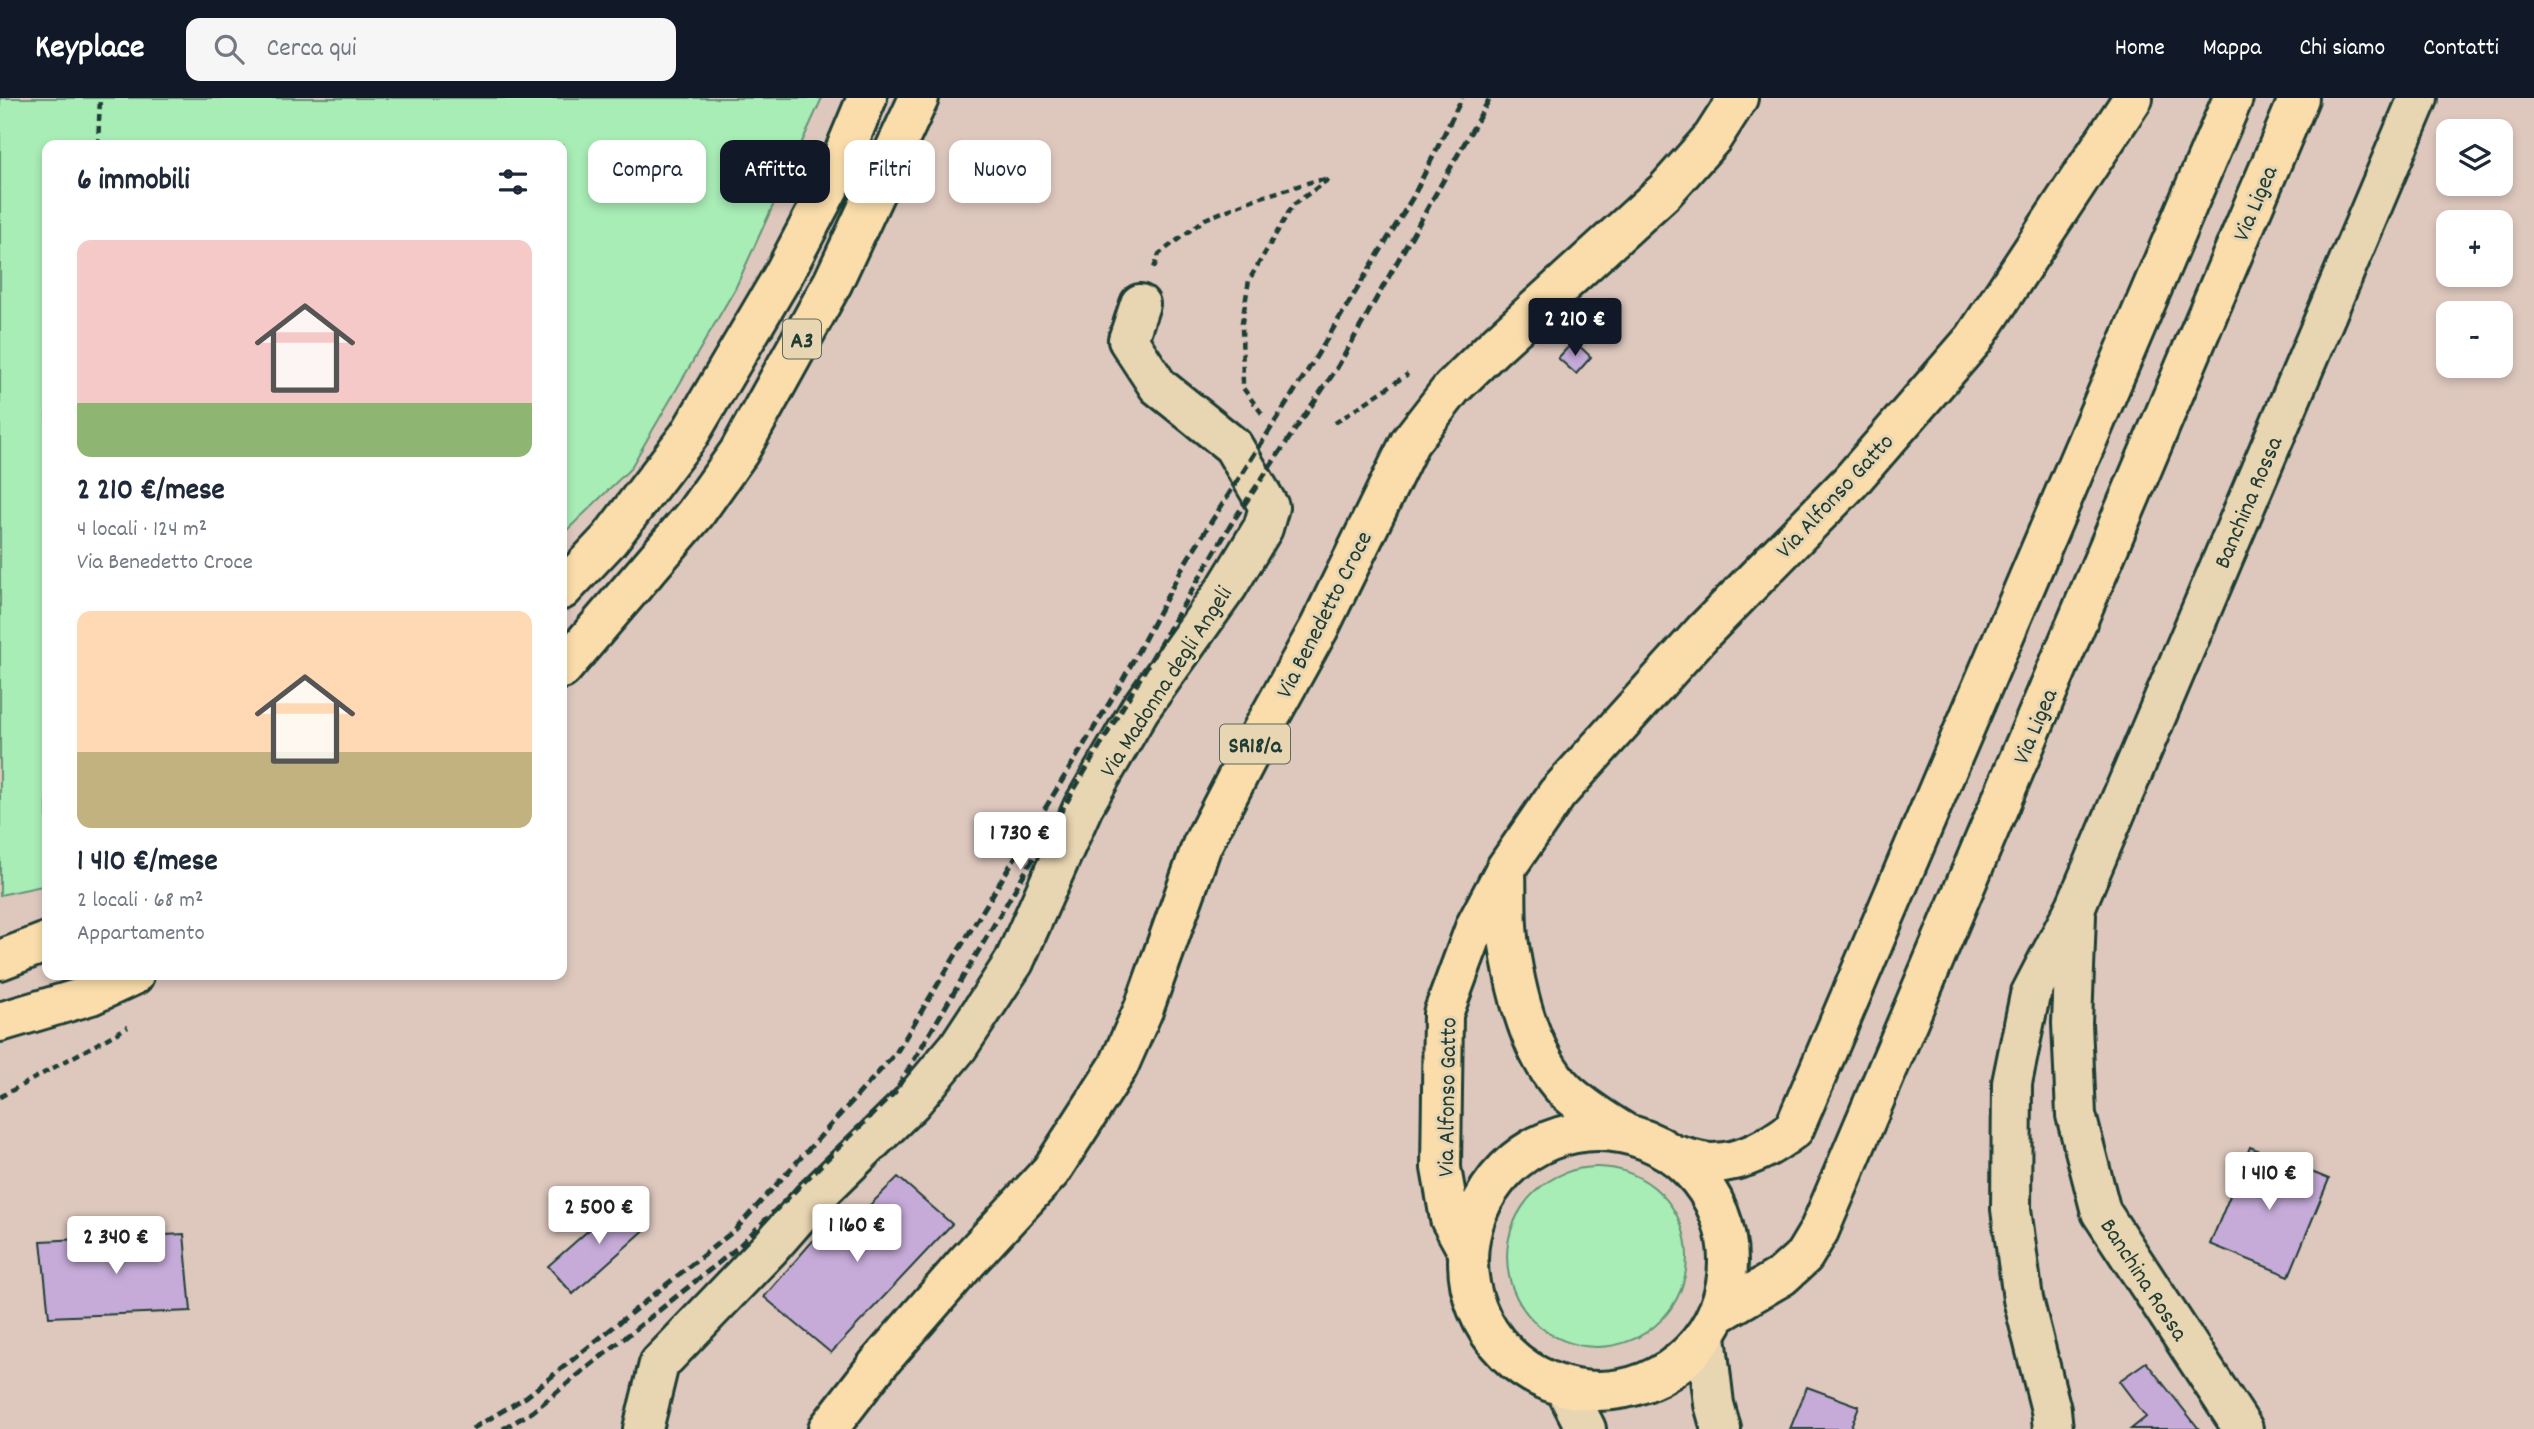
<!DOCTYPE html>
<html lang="it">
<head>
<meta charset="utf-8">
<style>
  :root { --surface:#fff; --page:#f6f6f7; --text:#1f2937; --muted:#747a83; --accent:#111827 }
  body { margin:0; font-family:Dekko,sans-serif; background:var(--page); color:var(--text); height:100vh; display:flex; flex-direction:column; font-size:26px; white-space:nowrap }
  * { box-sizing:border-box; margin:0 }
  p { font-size:23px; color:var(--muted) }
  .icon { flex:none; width:38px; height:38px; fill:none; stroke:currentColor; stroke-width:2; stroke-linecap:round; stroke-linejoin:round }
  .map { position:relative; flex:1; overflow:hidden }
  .panel { position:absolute; left:42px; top:42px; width:525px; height:840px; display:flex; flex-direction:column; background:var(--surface); border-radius:14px; box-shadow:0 4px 10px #0003 }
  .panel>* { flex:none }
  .hud { position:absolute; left:588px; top:42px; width:665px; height:63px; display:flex; gap:14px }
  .controls { position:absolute; left:2436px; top:21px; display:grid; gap:14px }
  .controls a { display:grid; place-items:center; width:77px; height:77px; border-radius:14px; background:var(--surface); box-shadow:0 4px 10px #0003; font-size:35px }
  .price { position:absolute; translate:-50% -60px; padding:0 16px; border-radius:7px; background:#fff; color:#222; font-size:23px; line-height:46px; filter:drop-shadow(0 2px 4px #0008) }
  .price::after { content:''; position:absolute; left:50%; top:42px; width:21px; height:16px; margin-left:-10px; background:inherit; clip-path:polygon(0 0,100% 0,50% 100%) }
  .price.selected { background:var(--accent); color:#fff }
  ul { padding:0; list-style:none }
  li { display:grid; align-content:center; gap:14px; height:371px; padding:0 35px }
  li span { display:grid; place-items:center; height:217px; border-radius:14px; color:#555 }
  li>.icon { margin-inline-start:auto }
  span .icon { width:126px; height:126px; fill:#fffc; stroke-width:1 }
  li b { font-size:30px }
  h2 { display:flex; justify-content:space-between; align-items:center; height:84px; padding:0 35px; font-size:30px }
  .pill { padding:0 24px; border-radius:14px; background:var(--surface); box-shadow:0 4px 10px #0003; font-size:24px; line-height:63px }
  .pill.selected { background:var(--accent); color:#fff }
  header { display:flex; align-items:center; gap:42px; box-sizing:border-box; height:98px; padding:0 35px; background:var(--accent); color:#fff }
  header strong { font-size:33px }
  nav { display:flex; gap:38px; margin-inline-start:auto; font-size:24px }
  .search { width:490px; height:63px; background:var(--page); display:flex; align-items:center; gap:18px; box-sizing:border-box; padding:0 24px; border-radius:14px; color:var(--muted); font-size:26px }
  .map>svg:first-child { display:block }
</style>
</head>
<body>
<header>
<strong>Keyplace</strong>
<div class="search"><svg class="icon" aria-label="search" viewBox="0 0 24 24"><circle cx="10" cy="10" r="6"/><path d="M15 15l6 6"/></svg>Cerca qui</div>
<nav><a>Home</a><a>Mappa</a><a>Chi siamo</a><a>Contatti</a></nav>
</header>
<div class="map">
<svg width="2534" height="1331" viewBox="0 0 2534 1331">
  <rect width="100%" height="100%" fill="#dec8be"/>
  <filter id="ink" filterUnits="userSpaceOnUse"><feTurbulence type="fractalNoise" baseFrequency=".0143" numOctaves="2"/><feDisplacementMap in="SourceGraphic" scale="14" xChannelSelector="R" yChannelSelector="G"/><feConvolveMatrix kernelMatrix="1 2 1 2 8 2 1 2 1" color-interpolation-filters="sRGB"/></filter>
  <g filter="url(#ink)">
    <path fill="#a8ecb6" stroke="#649475" stroke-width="2" d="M0,0H822L735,191L630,371L562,437V47H47V787L0,797Z
      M1507 1159a90 90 0 1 1 180 0a90 90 0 1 1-180 0Z"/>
    <path fill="#c6abd9" stroke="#1f3d34" stroke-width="2" d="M1574,243L1591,259L1576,276L1558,260Z
      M2250,1049L2329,1081L2289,1178L2210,1146Z
      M898,1079L952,1126L831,1255L764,1199L836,1116L849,1128Z
      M625,1100L649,1128L573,1196L548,1168Z
      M184,1136L191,1213L49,1219L41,1143Z
      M2146,1264L2199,1331H2131L2146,1319L2119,1283Z
      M1807,1289L1859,1308L1850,1331H1790Z"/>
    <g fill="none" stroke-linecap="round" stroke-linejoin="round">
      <defs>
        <path id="minor" d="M2076,817L2072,925L2076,1017L2101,1114L2243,1331
          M1706,1238L1714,1306L1721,1331
          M1565,1290L1586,1331
          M643,1331L659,1266L770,1150L811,1103L912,1004L958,949L1014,864L1083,709L1140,611L1227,489L1263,430L1269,409L1233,348L1158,288L1128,242L1140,206
          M2053,1331L2051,1312L2023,1201L2011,1111L2012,985L2030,897L2076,808L2418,0"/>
        <path id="major" d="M1506,772C1507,797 1505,823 1509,847C1516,895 1531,960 1568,995C1585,1010 1605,1023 1625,1035
          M1468 1163a130 130 0 1 1 260 0a130 130 0 1 1-260 0Z
          M1675,1057C1687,1060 1701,1065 1713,1065C1745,1064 1770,1049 1794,1031L2233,0
          M1467,1152L1450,1121L1441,1070L1443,916L1476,827L1506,770L1557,696L1704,533L1850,384L1974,241L2133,0
          M1719,1215L1782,1178L1804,1158L1819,1133L2299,0
          M828,1331L878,1266L965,1166L1051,1073L1118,969L1144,910L1202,747L1253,649L1319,530L1410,344L1452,290L1493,250L1665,93L1713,39L1738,0"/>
        <path id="highway" d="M562,492L609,442L689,337L782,179L831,86L867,0
          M562,571L695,416L739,354L833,184L919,0
          M0,862L47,844
          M0,924L91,897L134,877"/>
      </defs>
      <use href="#minor" stroke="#1f3d34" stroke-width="44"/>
      <use href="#major" stroke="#1f3d34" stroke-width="44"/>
      <use href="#highway" stroke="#1f3d34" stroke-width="44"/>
      <path stroke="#1f3d34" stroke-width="4.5" stroke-dasharray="7 5" stroke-linecap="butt" d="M98,47L100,0
        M1154,170L1159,156L1205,121L1255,101L1314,83L1329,81L1293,107L1249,182L1242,224L1243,290L1263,317
        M1335,325L1408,276
        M0,999L128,929"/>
      <use href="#minor" stroke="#e8d5b2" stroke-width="38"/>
      <use href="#major" stroke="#faddab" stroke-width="38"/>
      <use href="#highway" stroke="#faddab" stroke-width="38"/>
      <path stroke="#1f3d34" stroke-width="5" stroke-dasharray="10 5" stroke-linecap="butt" d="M472,1331L526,1299L736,1131L896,955L1119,589L1185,465L1308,272L1413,99L1462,0
        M503,1331L532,1314L737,1150L895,994L1233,423L1337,270L1490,0"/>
    </g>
  </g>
  <g text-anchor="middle" stroke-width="6" stroke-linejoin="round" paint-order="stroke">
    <g fill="#e8d5b2" stroke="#5b6b5a" stroke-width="2">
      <rect x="783" y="221.5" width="38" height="39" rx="5"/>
      <rect x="1220" y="626.5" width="70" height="39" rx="5"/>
    </g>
    <g font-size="23" font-weight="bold" fill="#1f3d34">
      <text x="802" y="249">A3</text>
      <text x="1255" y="654">SR18/a</text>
    </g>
    <g font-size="24" fill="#1f3d34" stroke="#e8d5b2">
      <text transform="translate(2254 105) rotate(-67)" y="8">Via Ligea</text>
      <text transform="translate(1834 397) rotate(-47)" y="8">Via Alfonso Gatto</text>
      <text transform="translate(2247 404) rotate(-67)" y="8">Banchina Rossa</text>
      <text transform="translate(1323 516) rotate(-63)" y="8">Via Benedetto Croce</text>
      <text transform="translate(1165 583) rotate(-57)" y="8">Via Madonna degli Angeli</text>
      <text transform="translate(2034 628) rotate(-67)" y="8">Via Ligea</text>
      <text transform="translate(1446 999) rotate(-89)" y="8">Via Alfonso Gatto</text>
      <text transform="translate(2145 1181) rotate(57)" y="8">Banchina Rossa</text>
    </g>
  </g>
</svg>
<div class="controls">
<a><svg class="icon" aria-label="layers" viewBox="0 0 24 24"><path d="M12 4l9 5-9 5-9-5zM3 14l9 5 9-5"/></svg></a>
<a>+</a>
<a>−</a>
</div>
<b class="price selected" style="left:1575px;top:260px">2 210 €</b>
<b class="price" style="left:1020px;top:774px">1 730 €</b>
<b class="price" style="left:2269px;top:1114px">1 410 €</b>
<b class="price" style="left:599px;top:1148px">2 500 €</b>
<b class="price" style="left:857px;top:1166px">1 160 €</b>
<b class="price" style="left:116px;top:1178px">2 340 €</b>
<div class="hud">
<a class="pill">Compra</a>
<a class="pill selected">Affitta</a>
<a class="pill">Filtri</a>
<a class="pill">Nuovo</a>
</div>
<section class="panel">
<h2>6 immobili<svg class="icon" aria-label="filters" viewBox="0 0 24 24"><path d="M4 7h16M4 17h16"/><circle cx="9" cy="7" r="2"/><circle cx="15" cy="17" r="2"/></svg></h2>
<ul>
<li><span style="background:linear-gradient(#f6c9c9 75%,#8fb573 0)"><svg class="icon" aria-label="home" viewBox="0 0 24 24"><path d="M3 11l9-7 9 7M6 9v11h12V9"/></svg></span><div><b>2 210 €/mese</b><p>4 locali · 124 m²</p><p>Via Benedetto Croce</p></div></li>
<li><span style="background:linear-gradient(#ffd9b3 65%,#c2b280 0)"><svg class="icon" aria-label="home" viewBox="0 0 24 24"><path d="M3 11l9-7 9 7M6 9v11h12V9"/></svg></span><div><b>1 410 €/mese</b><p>2 locali · 68 m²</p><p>Appartamento</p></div></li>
</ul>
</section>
</div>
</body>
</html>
